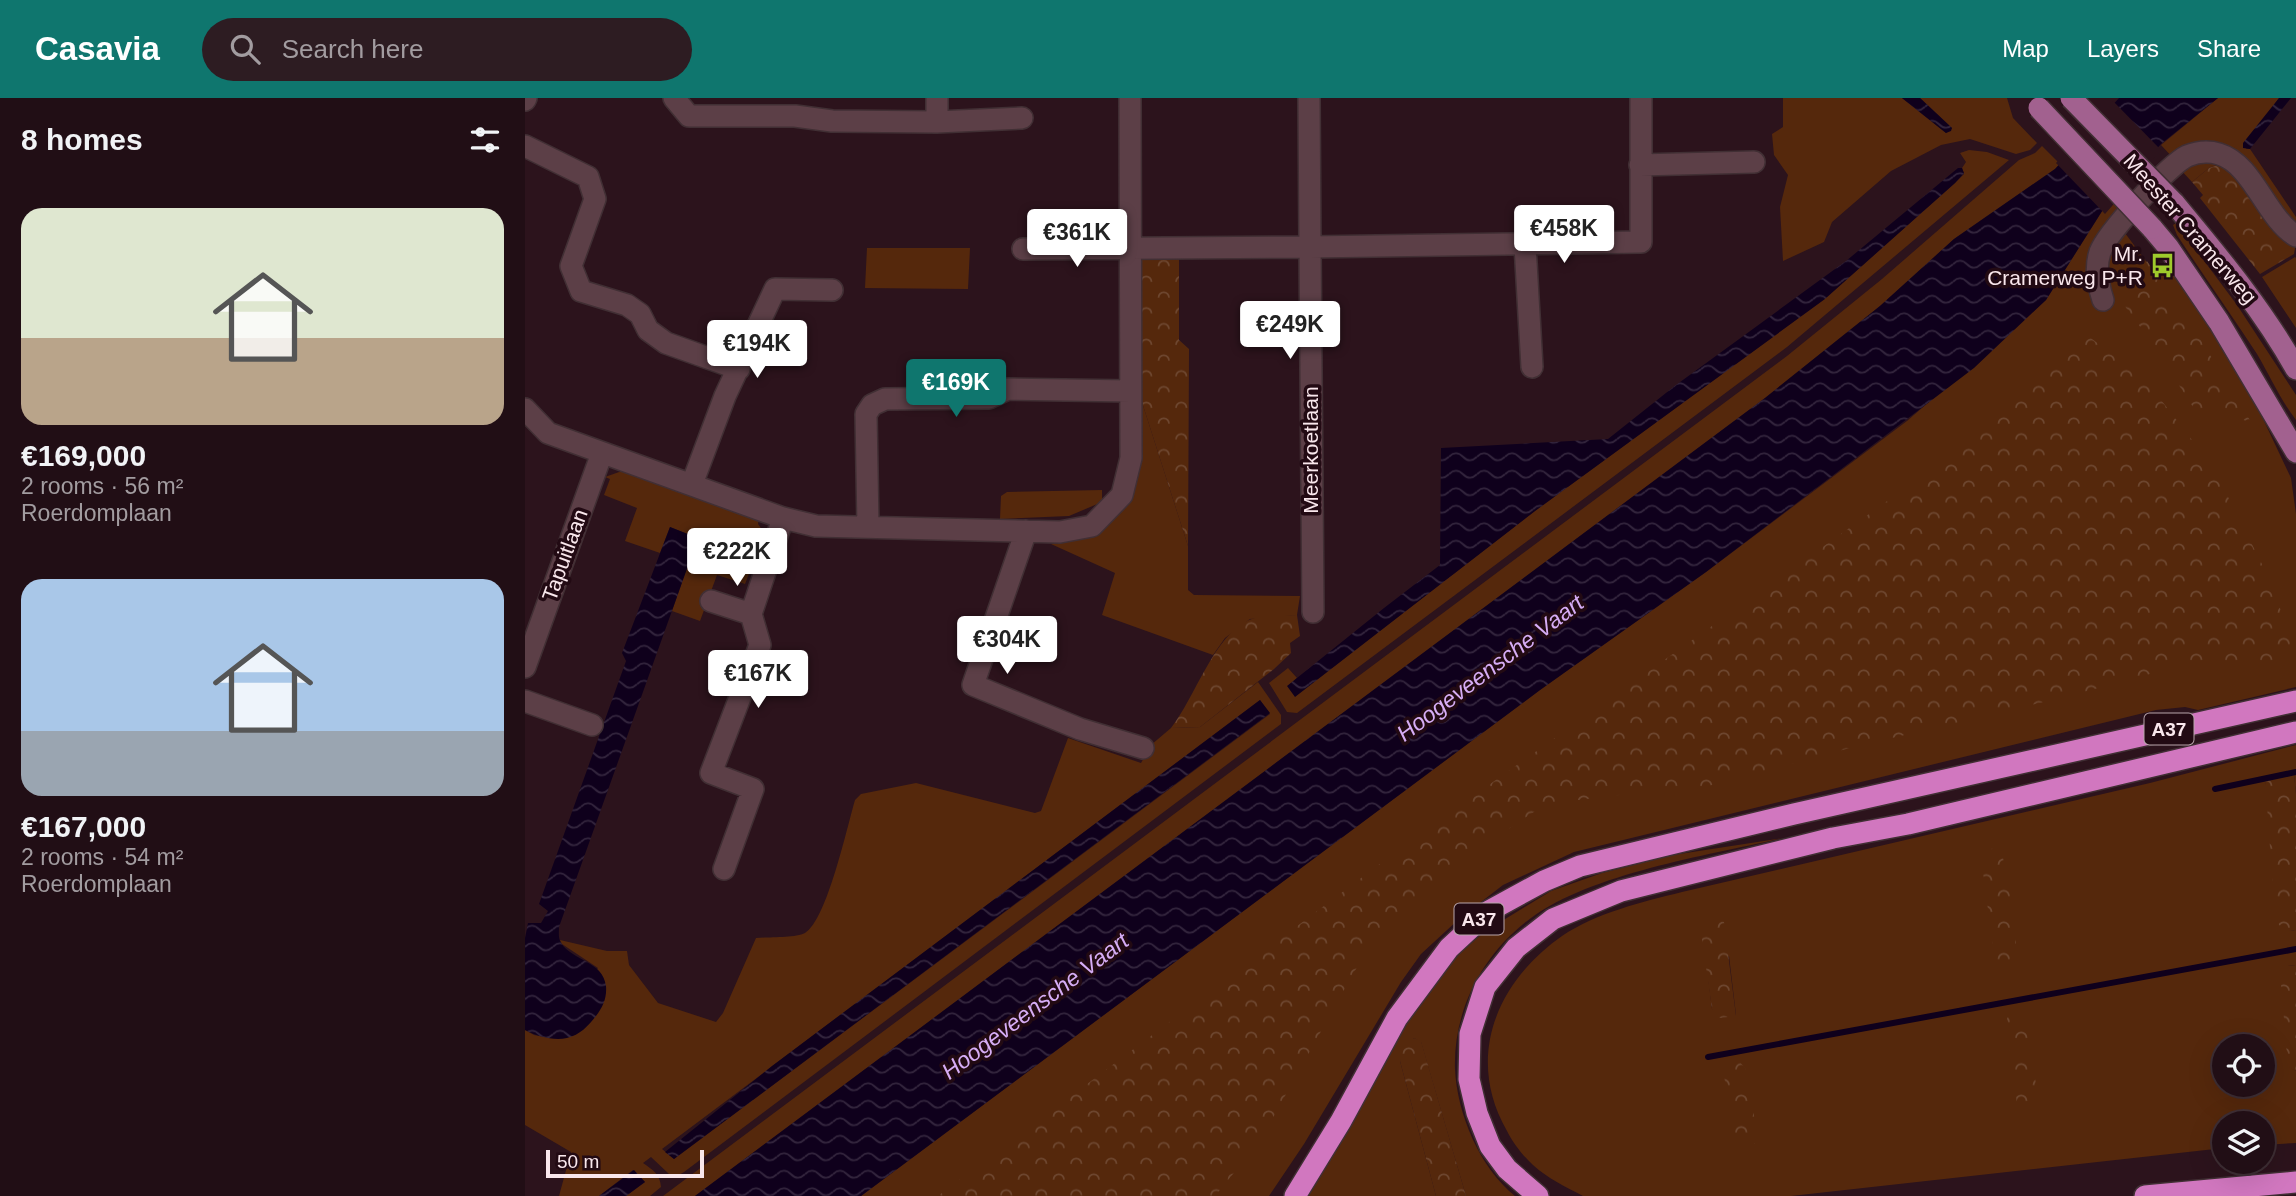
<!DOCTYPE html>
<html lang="en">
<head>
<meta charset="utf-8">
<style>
  :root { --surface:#210e15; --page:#2d1c22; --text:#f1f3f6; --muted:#a29ca0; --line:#3e2e34; --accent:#0f766e }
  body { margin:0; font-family:Arial,sans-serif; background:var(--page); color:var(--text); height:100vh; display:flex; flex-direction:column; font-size:26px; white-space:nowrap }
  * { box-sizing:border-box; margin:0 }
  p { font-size:23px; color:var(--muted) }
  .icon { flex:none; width:38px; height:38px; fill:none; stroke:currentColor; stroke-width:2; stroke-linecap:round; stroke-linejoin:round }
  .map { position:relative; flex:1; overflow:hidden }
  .side { display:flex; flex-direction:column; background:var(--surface); width:525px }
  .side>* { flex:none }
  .controls { position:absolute; left:1687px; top:936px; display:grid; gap:14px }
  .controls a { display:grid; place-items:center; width:63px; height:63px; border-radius:50%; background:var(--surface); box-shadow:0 7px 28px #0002,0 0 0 2px var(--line); font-size:35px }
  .scale { position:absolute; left:21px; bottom:18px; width:158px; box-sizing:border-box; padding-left:7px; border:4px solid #f9e7ec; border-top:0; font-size:19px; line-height:24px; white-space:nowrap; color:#f9e7ec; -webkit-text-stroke:5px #220a13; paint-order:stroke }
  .price { position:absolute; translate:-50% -60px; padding:0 16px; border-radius:7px; background:#fff; color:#222; font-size:23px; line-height:46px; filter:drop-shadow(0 2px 4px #0008) }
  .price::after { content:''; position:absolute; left:50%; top:42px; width:21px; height:16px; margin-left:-10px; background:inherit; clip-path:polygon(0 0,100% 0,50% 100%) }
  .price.current { background:var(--accent); color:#fff }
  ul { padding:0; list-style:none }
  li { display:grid; align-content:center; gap:14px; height:371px; padding:0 21px }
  li span { display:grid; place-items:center; height:217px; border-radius:21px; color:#555 }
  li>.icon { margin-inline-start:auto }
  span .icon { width:126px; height:126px; fill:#fffc; stroke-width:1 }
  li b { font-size:30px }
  h2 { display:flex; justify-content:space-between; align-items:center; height:84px; padding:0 21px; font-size:30px }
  header { display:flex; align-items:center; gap:42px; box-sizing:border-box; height:98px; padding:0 35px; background:var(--accent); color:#fff }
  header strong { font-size:33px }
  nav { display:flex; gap:38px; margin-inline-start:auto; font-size:24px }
  .search { width:490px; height:63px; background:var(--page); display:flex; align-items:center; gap:18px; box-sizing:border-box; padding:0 24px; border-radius:38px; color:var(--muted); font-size:26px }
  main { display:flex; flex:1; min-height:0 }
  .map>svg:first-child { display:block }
</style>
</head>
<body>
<header>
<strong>Casavia</strong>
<div class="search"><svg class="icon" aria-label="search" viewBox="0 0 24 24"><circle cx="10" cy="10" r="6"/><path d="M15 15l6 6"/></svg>Search here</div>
<nav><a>Map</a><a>Layers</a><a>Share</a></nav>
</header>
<main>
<section class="side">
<h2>8 homes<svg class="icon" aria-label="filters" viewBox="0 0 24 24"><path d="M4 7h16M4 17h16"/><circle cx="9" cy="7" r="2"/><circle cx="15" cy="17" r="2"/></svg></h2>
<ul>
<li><span style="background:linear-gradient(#dfe7d0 60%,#b9a48a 0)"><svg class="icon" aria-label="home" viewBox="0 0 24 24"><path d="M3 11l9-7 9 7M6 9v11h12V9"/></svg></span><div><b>€169,000</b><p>2 rooms · 56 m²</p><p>Roerdomplaan</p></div></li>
<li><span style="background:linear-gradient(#a9c7e8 70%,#9aa5b1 0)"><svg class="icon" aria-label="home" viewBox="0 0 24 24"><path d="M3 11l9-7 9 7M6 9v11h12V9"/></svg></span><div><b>€167,000</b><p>2 rooms · 54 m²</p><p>Roerdomplaan</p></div></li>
</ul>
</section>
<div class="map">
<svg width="1771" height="1098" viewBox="0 0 1771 1098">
  <defs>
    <pattern id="forest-crowns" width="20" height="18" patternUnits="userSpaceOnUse" patternTransform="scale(1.75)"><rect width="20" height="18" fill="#55280c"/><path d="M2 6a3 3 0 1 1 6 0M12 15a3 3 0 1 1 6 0" fill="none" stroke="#6e4730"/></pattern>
    <pattern id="water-waves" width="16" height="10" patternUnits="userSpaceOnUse" patternTransform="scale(1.75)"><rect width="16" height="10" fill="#0f001c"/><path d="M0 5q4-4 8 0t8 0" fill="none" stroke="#33253d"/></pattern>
  </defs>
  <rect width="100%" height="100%" fill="#2c131c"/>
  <path fill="#55280c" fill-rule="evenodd" d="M1258,0H1377L1421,35L1427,30L1395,0H1482L1488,20L1512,45L1505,52L1491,56L1445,41L1416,47L1366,73L1307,124L1299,144L1258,163L1255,109L1263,77L1249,57L1247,36L1258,29Z
    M1693,0H1754L1721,51H1725L1771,119V132L1715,64L1649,61L1636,47Z
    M1517,48L1535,66L1530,71L1429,141L1355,208L1240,300L170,1098H138L1262,258L1357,181L1494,62L1510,55Z
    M1444,52L1462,54L1484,62L1262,249L772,615L762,614L744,585L763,570L772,580L763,588L770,598L1010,413L1299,201L1430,85L1439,76L1437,70L1441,64L1435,55Z
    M1664,63L1698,65L1684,70L1667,84L1654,70Z
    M1589,99L1600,112L1580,160L1597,131L1629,174L1642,166L1678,216L1731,306L1766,380L1771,416V589L1673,612L1660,609L1631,612L1049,754L978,787L934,821L896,856L876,884L779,1046L744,1098H336L1015,592L1181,474L1382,323L1521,202L1579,110Z
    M1651,125L1712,207L1771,297V322C1755,301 1745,278 1732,256C1706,216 1678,177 1652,137L1648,127Z
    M342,150H445L443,191L340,190Z
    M1770,159L1771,160V230L1737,179Z
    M615,298L663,448V492L669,497L775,498L772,517L725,521L700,540L688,557L577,517L590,475L526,446L573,433L608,398Z
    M97,373L234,421L233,426L238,433V440L220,486L192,477L175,523L147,513L172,440L145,429L135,455L100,443L112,410L79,397L85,381L80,379Z
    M577,392V404L544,418L475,421L476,398L482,394Z
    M733,584L756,617V626L159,1074L152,1078L144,1076L126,1059L118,1065C128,1072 135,1076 136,1089L125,1098H101L120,1084L108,1072L74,1098H34L46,1054L0,1027V932L9,937L24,940L73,870L37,846L35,842L82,853H102L104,867L133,905L191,924L198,915L231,840C243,839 270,840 280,835C302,822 322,729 330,702L336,696L391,685L510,715L516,713L543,640L616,665L626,647L646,630L675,629ZM735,602L745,616L149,1061L137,1051Z
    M1771,647V696L1769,676L1763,675L1740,681L1765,833L1771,832V867L1763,868V968L1771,973V1045L1738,1047V1026H1699V1050L1266,1098H1058C1041,1089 1022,1080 1008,1067C998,1058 988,1045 982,1033C940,960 971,884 1037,838C1071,815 1117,804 1157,794L1625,685ZM1204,858L1211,917V918L1187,911L1183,879ZM1699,948H1738V987H1699Z
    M1258,740C1184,757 1067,775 1006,820C958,855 928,912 930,971C932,1016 955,1070 990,1098H941L896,944L889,940L875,963L911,1098H781L844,995L885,919L918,870L959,834L1026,793L1077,775L1148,757Z"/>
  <path fill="url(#forest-crowns)" d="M1699,65L1771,144L1769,156L1735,176L1675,100L1678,97L1667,84L1684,70Z
    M615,161H654V242L664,251L663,448L615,298Z
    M1622,163L1674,239L1726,324L1668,309L1622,238L1596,203Z
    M1563,238L1619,280L1688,369L1748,488L1769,555L1743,570L1658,567L1540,599L1325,650L1172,691L1094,697L1021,706L932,765L862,826L829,874L735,1043L690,1098H413L888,741L1445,344L1540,254Z
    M772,517L775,538L765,545L766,555L749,571L675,629L646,630C670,600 689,537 724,522C737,516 757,518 772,517Z
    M1763,675L1769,676L1771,696V832L1765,833L1754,827L1749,806L1740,680Z
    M1476,749L1491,829V872L1474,875L1470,865L1456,759L1466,751Z
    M1188,820L1199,824L1211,918L1195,920L1187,911L1175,827Z
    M1771,867V973L1763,969L1756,885L1757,871L1763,868Z
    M1495,910L1501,917L1513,1000L1510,1007L1492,1006L1481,924L1485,912Z
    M889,940L896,943L941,1098H911L875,963L876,954Z
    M1213,962L1220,970L1233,1039L1229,1046L1211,1045L1199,978L1202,965Z"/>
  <path fill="url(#water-waves)" d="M1377,0H1395L1427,30L1426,33L1421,35Z
    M1594,0H1693L1636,46L1589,99L1579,110L1521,202L1449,270L1181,474L1015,592L336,1098H170L1240,300L1355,208L1429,141L1530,71Z
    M1754,0H1766L1725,51L1718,50V45Z
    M1433,70H1437L1439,75L1430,85L1300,201L1010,413L770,599L762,588L859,510L915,467L916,350L1083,341L1151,287L1321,163Z
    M145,429L173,440L34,829C34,834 33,840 36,845C48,863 78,863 81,888C82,900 78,909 71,918C63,928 55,937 42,940C28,943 12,938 0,932V840L3,825H16L23,813L14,806L101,563L97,555Z
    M735,602L745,615L149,1061L140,1054L247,968Z
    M109,1072L120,1084L101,1098H74Z"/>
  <path fill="#2c131c" d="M1588,3L1636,52L1580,116L1531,65Z"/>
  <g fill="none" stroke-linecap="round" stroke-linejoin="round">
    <path stroke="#0f001c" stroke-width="6" d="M1690,691L1771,674
      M1183,959L1771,851"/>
    <defs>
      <path id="minor" d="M149,0L164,18H270L307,23L412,24L497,20
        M412,0V24
        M784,0L785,149L1116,144V0
        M0,2L1,0
        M0,48L63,79L70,101L46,168L56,193L102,207L115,216L123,232L141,245L214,271
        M1115,67L1229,64
        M1000,147L1007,269
        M498,151L785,149L788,514
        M1578,202C1573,187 1570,169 1575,154C1582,135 1644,67 1662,58C1672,54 1684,53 1694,56C1728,66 1741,120 1771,138
        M0,311L23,335L258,420L291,428L535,434L567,428L597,397L606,360L605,0
        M167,386L200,298L250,191L307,192
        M343,429L341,316L347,307L360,301L464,300L483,291L605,293
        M501,433L448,587L555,631L618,650
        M186,503L226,516
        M0,569L77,355
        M0,603L67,627
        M199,771L228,691L186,675L235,547L226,516L258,420"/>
      <path id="major" d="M1649,105C1693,158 1737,210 1771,271
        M1627,130L1643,149L1694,224L1771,354"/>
      <path id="highway" d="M770,1098L816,1023L872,920L924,850L964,813L1019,783L1055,768L1269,716L1771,603
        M1013,1098L982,1071L965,1048L952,1015L944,981L945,936L960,889L991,850L1028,821L1096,793L1308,740L1383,726L1771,634
        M1620,1098L1771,1084"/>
    </defs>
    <use href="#minor" stroke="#412f34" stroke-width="24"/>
    <use href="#major" stroke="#412f34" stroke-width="24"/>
    <use href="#highway" stroke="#412f34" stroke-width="24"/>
    <use href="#minor" stroke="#5c3f47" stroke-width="21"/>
    <use href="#major" stroke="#a2618f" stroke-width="21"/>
    <use href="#highway" stroke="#d177bf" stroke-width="21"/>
    <defs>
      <path id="major-bridge" d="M1546,0L1649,105
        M1514,10L1627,130"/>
    </defs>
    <use href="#major-bridge" stroke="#412f34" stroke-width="24" stroke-linecap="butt"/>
    <use href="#major-bridge" stroke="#a2618f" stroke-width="21"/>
  </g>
  <defs>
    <symbol id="bus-bare" viewBox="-9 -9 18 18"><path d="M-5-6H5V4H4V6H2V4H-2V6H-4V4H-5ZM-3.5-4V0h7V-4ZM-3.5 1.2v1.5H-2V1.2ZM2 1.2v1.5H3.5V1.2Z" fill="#9fca2c" stroke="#220a13" stroke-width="2.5" paint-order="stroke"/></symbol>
  </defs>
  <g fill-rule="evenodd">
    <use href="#bus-bare" x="1620" y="150" width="35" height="35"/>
  </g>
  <g text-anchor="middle" stroke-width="7" stroke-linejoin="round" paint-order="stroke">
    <g fill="#220a13" stroke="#b8a5ab" stroke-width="2">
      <rect x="1619.5" y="615.5" width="49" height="31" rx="5"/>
      <rect x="929.5" y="805.5" width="49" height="31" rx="5"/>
    </g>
    <g font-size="19" font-weight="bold" fill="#f9e7ec">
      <text x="1644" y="638">A37</text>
      <text x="954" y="828">A37</text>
    </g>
    <g font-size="21" fill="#f9e7ec" stroke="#220a13">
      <text transform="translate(1665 131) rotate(49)" y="7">Meester Cramerweg</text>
      <text transform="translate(786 352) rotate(-90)" y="7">Meerkoetlaan</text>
      <text transform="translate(40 457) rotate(-70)" y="7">Tapuitlaan</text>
    </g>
    <g font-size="21" fill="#f9e7ec" stroke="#220a13" text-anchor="end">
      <text x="1618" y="163">Mr.<tspan x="1618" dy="24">Cramerweg P+R</tspan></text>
    </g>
    <g font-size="23" font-style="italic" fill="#d6adf5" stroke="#220a13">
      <text transform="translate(965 570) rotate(-37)" y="8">Hoogeveensche Vaart</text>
      <text transform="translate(510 908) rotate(-37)" y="8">Hoogeveensche Vaart</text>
    </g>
  </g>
</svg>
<div class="controls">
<a><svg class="icon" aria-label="locate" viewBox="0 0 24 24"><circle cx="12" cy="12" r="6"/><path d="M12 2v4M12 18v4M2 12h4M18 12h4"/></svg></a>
<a><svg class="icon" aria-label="layers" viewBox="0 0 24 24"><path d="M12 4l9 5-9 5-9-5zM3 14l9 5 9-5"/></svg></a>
</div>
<div class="scale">50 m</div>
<b class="price" style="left:1039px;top:167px">€458K</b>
<b class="price" style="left:552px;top:171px">€361K</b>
<b class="price" style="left:765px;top:263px">€249K</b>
<b class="price" style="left:232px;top:282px">€194K</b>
<b class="price current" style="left:431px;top:321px">€169K</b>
<b class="price" style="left:212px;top:490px">€222K</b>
<b class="price" style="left:482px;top:578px">€304K</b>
<b class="price" style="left:233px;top:612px">€167K</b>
</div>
</main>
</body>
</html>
